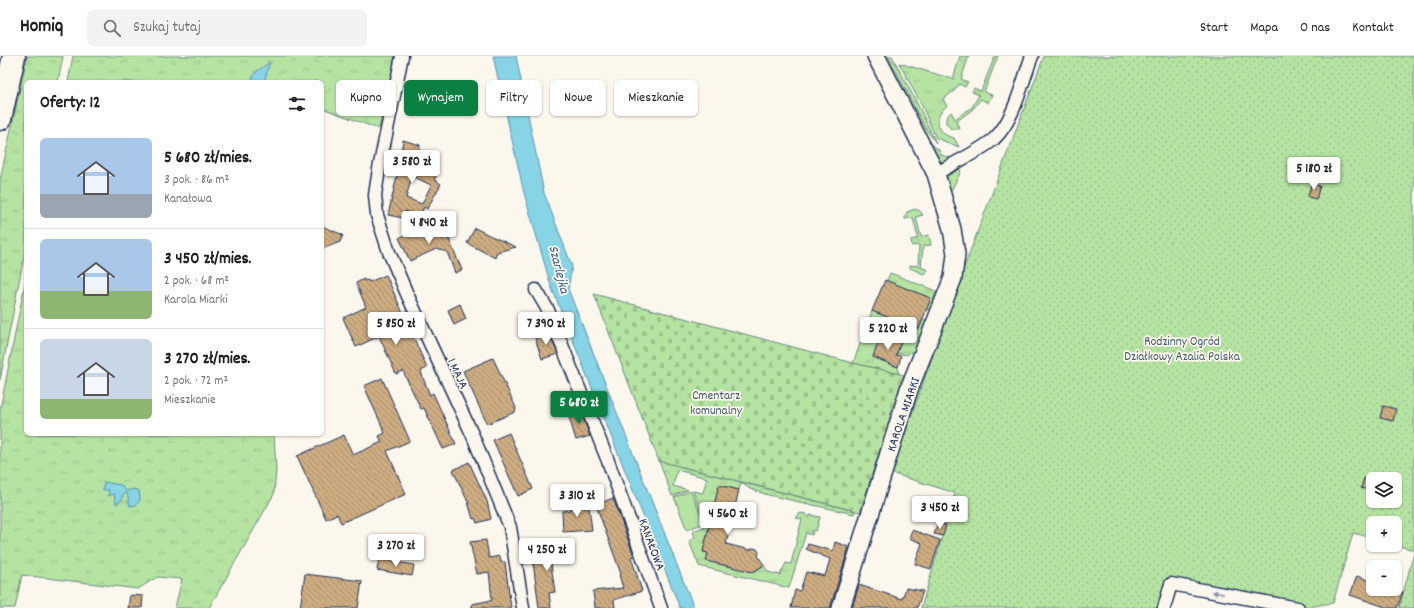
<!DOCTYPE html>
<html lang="pl">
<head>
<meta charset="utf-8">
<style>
  :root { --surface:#fff; --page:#f2f2f2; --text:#202124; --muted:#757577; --line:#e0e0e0; --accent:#0b8043 }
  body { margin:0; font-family:Dekko,sans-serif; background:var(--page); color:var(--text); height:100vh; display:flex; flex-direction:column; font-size:15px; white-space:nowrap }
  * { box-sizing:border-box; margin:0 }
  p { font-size:13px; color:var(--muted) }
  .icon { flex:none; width:22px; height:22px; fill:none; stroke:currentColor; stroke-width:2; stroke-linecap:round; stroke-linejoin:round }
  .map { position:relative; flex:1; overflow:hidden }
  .drawer { position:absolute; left:24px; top:24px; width:300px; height:356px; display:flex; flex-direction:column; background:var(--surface); border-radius:6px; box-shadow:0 1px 3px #0004 }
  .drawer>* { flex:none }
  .banner { position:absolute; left:336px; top:24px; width:380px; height:36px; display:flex; gap:8px }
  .controls { position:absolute; left:1366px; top:416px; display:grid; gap:8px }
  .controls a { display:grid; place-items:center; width:36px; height:36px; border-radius:6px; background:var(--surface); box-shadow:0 1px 3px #0004; font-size:20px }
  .price { position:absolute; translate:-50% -34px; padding:0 9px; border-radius:4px; background:#fff; color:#222; font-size:13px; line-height:26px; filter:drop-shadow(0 1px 2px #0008) }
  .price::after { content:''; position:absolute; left:50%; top:24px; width:12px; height:9px; margin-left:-6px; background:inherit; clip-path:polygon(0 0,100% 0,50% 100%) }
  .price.active { background:var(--accent); color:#fff }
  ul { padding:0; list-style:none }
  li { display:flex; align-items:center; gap:12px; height:100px; padding:0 16px }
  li+li { border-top:1px solid var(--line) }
  li span { display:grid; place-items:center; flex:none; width:112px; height:80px; border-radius:6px; color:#555 }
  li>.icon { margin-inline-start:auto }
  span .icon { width:48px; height:48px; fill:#fffc; stroke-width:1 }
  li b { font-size:17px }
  h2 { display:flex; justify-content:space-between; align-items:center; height:48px; padding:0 16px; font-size:17px }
  .tag { padding:0 14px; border-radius:6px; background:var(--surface); box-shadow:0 1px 3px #0004; font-size:14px; line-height:36px }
  .tag.active { background:var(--accent); color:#fff }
  header { display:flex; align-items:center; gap:24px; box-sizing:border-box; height:56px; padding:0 20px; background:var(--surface); border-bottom:1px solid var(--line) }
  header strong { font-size:19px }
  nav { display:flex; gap:22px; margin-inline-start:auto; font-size:14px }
  .search { width:280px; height:36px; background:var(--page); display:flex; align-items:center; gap:10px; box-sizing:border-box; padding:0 14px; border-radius:6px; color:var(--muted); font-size:15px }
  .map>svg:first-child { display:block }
</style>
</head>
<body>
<header>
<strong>Homiq</strong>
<div class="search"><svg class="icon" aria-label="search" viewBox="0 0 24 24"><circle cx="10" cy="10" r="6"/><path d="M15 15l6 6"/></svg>Szukaj tutaj</div>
<nav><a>Start</a><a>Mapa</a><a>O nas</a><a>Kontakt</a></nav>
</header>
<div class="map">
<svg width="1414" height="552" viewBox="0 0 1414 552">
  <defs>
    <pattern id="grass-tufts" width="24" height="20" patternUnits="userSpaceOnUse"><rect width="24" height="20" fill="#b5e3a1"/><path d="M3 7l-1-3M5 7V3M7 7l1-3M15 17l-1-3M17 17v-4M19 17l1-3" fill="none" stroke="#9bc38d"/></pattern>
    <pattern id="cemetery-stones" width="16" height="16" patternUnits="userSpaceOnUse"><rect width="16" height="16" fill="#b5e3a1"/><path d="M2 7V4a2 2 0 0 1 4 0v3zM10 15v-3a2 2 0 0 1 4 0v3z" fill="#9bc38d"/></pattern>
    <pattern id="park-dots" width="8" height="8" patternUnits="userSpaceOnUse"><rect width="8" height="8" fill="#b5e3a1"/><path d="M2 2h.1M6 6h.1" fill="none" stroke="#9bc38d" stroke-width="1.8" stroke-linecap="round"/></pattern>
    <pattern id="building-back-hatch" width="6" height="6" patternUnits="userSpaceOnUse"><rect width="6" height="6" fill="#cead81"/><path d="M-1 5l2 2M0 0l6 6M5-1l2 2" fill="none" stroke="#a68d6d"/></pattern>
  </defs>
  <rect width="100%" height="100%" fill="#fbf7ec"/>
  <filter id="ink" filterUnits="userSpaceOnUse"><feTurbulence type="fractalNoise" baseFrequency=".025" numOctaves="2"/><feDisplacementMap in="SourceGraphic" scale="8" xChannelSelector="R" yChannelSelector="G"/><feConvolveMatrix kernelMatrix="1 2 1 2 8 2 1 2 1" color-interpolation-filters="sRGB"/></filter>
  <g filter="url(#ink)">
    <path fill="url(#grass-tufts)" stroke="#688980" d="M27,0H63L58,26H26V190L0,324V124Z
      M73,0H396L379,73L322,52V26H68Z
      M888,0H892L921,55L936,87L925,72Z
      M960,0H969L961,23L968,26L965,31L959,28L954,35L943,43L947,50C932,60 937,79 954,82L959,91L936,82L922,50L899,7L953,23Z
      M995,0H998L984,36L992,39L988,47L981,43L973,53L956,66L960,73H951L946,67V62L951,56L955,63L972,51L979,39L972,36L974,32L981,35Z
      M924,77L931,88L939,94L941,99L951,102L944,106L939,105Z
      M958,112L961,115L949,139L945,123L949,118Z
      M915,153L920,155L923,159L916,161L921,181L929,179L931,189L923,190L921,211L928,214L924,218L910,212V209L918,210L919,189L912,190L911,184L918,182L913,162L905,163V162L907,156Z
      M890,217L936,235L931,253H927L887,225Z
      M26,222V378H274L276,414L274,438L209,552H175L182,523L157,521L138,533L22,519L15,552H0V354Z
      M872,255L919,273L923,263L926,266L914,297L911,296L907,299L897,297L901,286L881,279L873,301L898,311L899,318L853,307Z
      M659,405L741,426L739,434L719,429L703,496L708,497L707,505L754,516L764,509L768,516L780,519L786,507L791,508L802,463L796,462L800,457L807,458V461L809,462L810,459L820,461L816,475L813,474L812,479L806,477L789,532L699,510L689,485L695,482L693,475L704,471L705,466L693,435L703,437L707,422L677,414L673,430L688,434L672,440Z"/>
    <path fill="url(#cemetery-stones)" stroke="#688980" d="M594,238L853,307L904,319L860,456L659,405Z"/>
    <path fill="url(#park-dots)" stroke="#688980" fill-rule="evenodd" d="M1044,0H1414V494L1395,489V467H1373V482L1353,477L1333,547C1320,548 1310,552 1298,552L1171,528L1164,552H921L955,437L891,417L963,214ZM1373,423H1395V445H1373Z
      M740,426L855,455L854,458L768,439L750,433Z
      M1414,497V552H1399Z"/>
    <path fill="#b5e3a1" stroke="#688980" d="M691,435L704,467L687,474L674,441Z"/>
    <path fill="#87d4e6" stroke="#5c92b0" d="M493,0H516L544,137L572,210L568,233L694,552H680L551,230L524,137Z
      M270,6L264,26H250L256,16Z
      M104,426L121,429L126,435L134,433L139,435L140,444L136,449L130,450L127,437L123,438L122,444L116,448L114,438L108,440L109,434H103Z"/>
    <path fill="url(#building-back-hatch)" stroke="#1b2f5e" fill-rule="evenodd" d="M418,28L437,31L432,58L413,54Z
      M403,84L420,89L418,110L437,118L434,124L441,128L427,153L424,151L420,160L405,155L403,162L388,159L401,102H400ZM412,120L431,129L422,148L406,142Z
      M1311,128L1320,130L1316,143L1308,141Z
      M322,170L343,179L340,186L322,193Z
      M424,170L439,176L445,174L462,214L455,217L447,196L436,193L410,205L399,182Z
      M475,172L489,179L516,191L497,196L495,202L467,187Z
      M386,219L427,312L421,315L423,322L430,339L433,337L456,388L443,393L424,352L421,353L403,315L396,318L379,280L356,291L343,262L366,251L356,227L364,223L365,225L368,224L369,226Z
      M885,224L931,242L919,273L872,255Z
      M460,248L466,263L454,269L448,254Z
      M549,277L558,298L542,303L535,282Z
      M881,279L901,286L896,299L901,300L898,311L873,301Z
      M493,302L516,352L515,356L487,368L463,315Z
      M382,322L410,385L387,395L406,438L341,467L337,458L326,463L297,400L344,379L353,399L382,386L379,380L385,377L364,330Z
      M1383,350L1396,353L1393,365L1380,362Z
      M580,354L590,380L576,384L568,358Z
      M509,377L533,433L518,440L493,384Z
      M469,406L487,445L491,463L477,467L475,462L473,463L468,446L453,414Z
      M1364,422L1373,425V435L1361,432Z
      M719,429L739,434L726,488L750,494L753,492L757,493L759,496L758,500L764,509L753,516L706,505L708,497L703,496Z
      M613,442L634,500L631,501L642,535L614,544L615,552H595L593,535L623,532L619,519L621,518L596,449Z
      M570,447H585V452L589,451L592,474L563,476L562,455L570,454Z
      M938,467L946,469L943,480L934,478Z
      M912,474L940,484L931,513L915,508L922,487L909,482Z
      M486,484L489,502L500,500L501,506H505L511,552H472V548L492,544L489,516L477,518L470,486Z
      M835,486L849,491L830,552H791L795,534L800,535L806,516L825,520L830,503L806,493L808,488L833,495Z
      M534,491L573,492L572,502L553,500L550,501L555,536L549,537L551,552H539L533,506Z
      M379,503L414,509L412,520L377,514Z
      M305,518L362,525L358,552H300Z
      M1357,520L1373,526V533H1393L1403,536L1397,552H1388L1350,539Z
      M859,529L902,543L906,532L923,535L917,552H852Z
      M130,539L143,540L142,552H128Z"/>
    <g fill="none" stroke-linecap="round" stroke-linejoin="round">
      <defs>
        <path id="street" d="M402,0L379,113L375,139L377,159L389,196L407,238L473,380L510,471L523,552
          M936,118C955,106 977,97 994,83C1015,63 1022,26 1032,0
          M536,234L548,254L608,405L661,552
          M1164,552L1171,528L1298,552"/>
        <path id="secondary" d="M841,552L909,333L953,222L956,198L952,173L936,118L876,0"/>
        <path id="highway" d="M0,63L14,0"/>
      </defs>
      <use href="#street" stroke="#1b2f5e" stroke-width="15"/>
      <use href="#secondary" stroke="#1b2f5e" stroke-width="20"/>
      <use href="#highway" stroke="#1b2f5e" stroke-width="25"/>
      <use href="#street" stroke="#fbf7ec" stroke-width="12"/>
      <use href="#secondary" stroke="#fbf7ec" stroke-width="17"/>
      <use href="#highway" stroke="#fbf7ec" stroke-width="22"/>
    </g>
    <defs><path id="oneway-solid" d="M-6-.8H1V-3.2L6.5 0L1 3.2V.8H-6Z"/></defs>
    <use fill="#8b93a5" href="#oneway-solid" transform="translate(1218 537) rotate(-170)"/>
  </g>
  <g text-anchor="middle" stroke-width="3.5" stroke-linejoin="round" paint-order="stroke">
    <g font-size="13" fill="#425c6f" stroke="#fbf7ec">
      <text x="1182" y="289">Rodzinny Ogród<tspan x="1182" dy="15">Działkowy Azalia Polska</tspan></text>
      <text x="716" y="343">Cmentarz<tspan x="716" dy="15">komunalny</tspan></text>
    </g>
    <g font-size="13" fill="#1b2f5e" stroke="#fbf7ec">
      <text transform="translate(459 317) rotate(65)" y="5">1 MAJA</text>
      <text transform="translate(902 358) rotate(-71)" y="5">KAROLA MIARKI</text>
      <text transform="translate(653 488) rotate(70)" y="5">KANAŁOWA</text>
    </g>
    <g font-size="14" font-style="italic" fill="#365880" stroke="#fbf7ec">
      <text transform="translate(560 213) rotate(76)" y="5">Szarlejka</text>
    </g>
  </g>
</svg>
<div class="controls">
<a><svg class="icon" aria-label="layers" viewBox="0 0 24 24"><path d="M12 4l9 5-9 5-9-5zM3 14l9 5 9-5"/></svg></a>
<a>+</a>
<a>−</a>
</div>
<b class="price" style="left:412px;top:128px">3 580 zł</b>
<b class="price" style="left:1314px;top:135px">5 180 zł</b>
<b class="price" style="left:429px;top:189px">4 840 zł</b>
<b class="price" style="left:396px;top:290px">5 850 zł</b>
<b class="price" style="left:546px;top:290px">7 390 zł</b>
<b class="price" style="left:888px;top:295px">5 220 zł</b>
<b class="price active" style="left:579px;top:369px">5 680 zł</b>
<b class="price" style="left:577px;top:462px">3 310 zł</b>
<b class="price" style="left:940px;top:474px">3 450 zł</b>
<b class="price" style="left:728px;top:480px">4 560 zł</b>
<b class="price" style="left:396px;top:512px">3 270 zł</b>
<b class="price" style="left:547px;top:516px">4 250 zł</b>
<div class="banner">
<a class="tag">Kupno</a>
<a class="tag active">Wynajem</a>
<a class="tag">Filtry</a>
<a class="tag">Nowe</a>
<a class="tag">Mieszkanie</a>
</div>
<section class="drawer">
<h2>Oferty: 12<svg class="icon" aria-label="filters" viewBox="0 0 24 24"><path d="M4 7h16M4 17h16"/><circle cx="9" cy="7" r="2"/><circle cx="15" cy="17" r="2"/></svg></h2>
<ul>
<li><span style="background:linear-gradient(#a9c7e8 70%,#9aa5b1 0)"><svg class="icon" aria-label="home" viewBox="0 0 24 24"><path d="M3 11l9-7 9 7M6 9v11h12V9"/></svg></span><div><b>5 680 zł/mies.</b><p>3 pok. · 86 m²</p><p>Kanałowa</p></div></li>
<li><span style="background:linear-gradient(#a9c7e8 65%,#8fb573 0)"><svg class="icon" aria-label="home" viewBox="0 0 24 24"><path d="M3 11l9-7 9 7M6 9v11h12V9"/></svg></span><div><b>3 450 zł/mies.</b><p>2 pok. · 68 m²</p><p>Karola Miarki</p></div></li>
<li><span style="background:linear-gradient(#c9d6e8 75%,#8fb573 0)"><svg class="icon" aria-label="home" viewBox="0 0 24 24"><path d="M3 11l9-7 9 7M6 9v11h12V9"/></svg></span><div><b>3 270 zł/mies.</b><p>2 pok. · 72 m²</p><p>Mieszkanie</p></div></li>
</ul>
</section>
</div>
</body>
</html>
